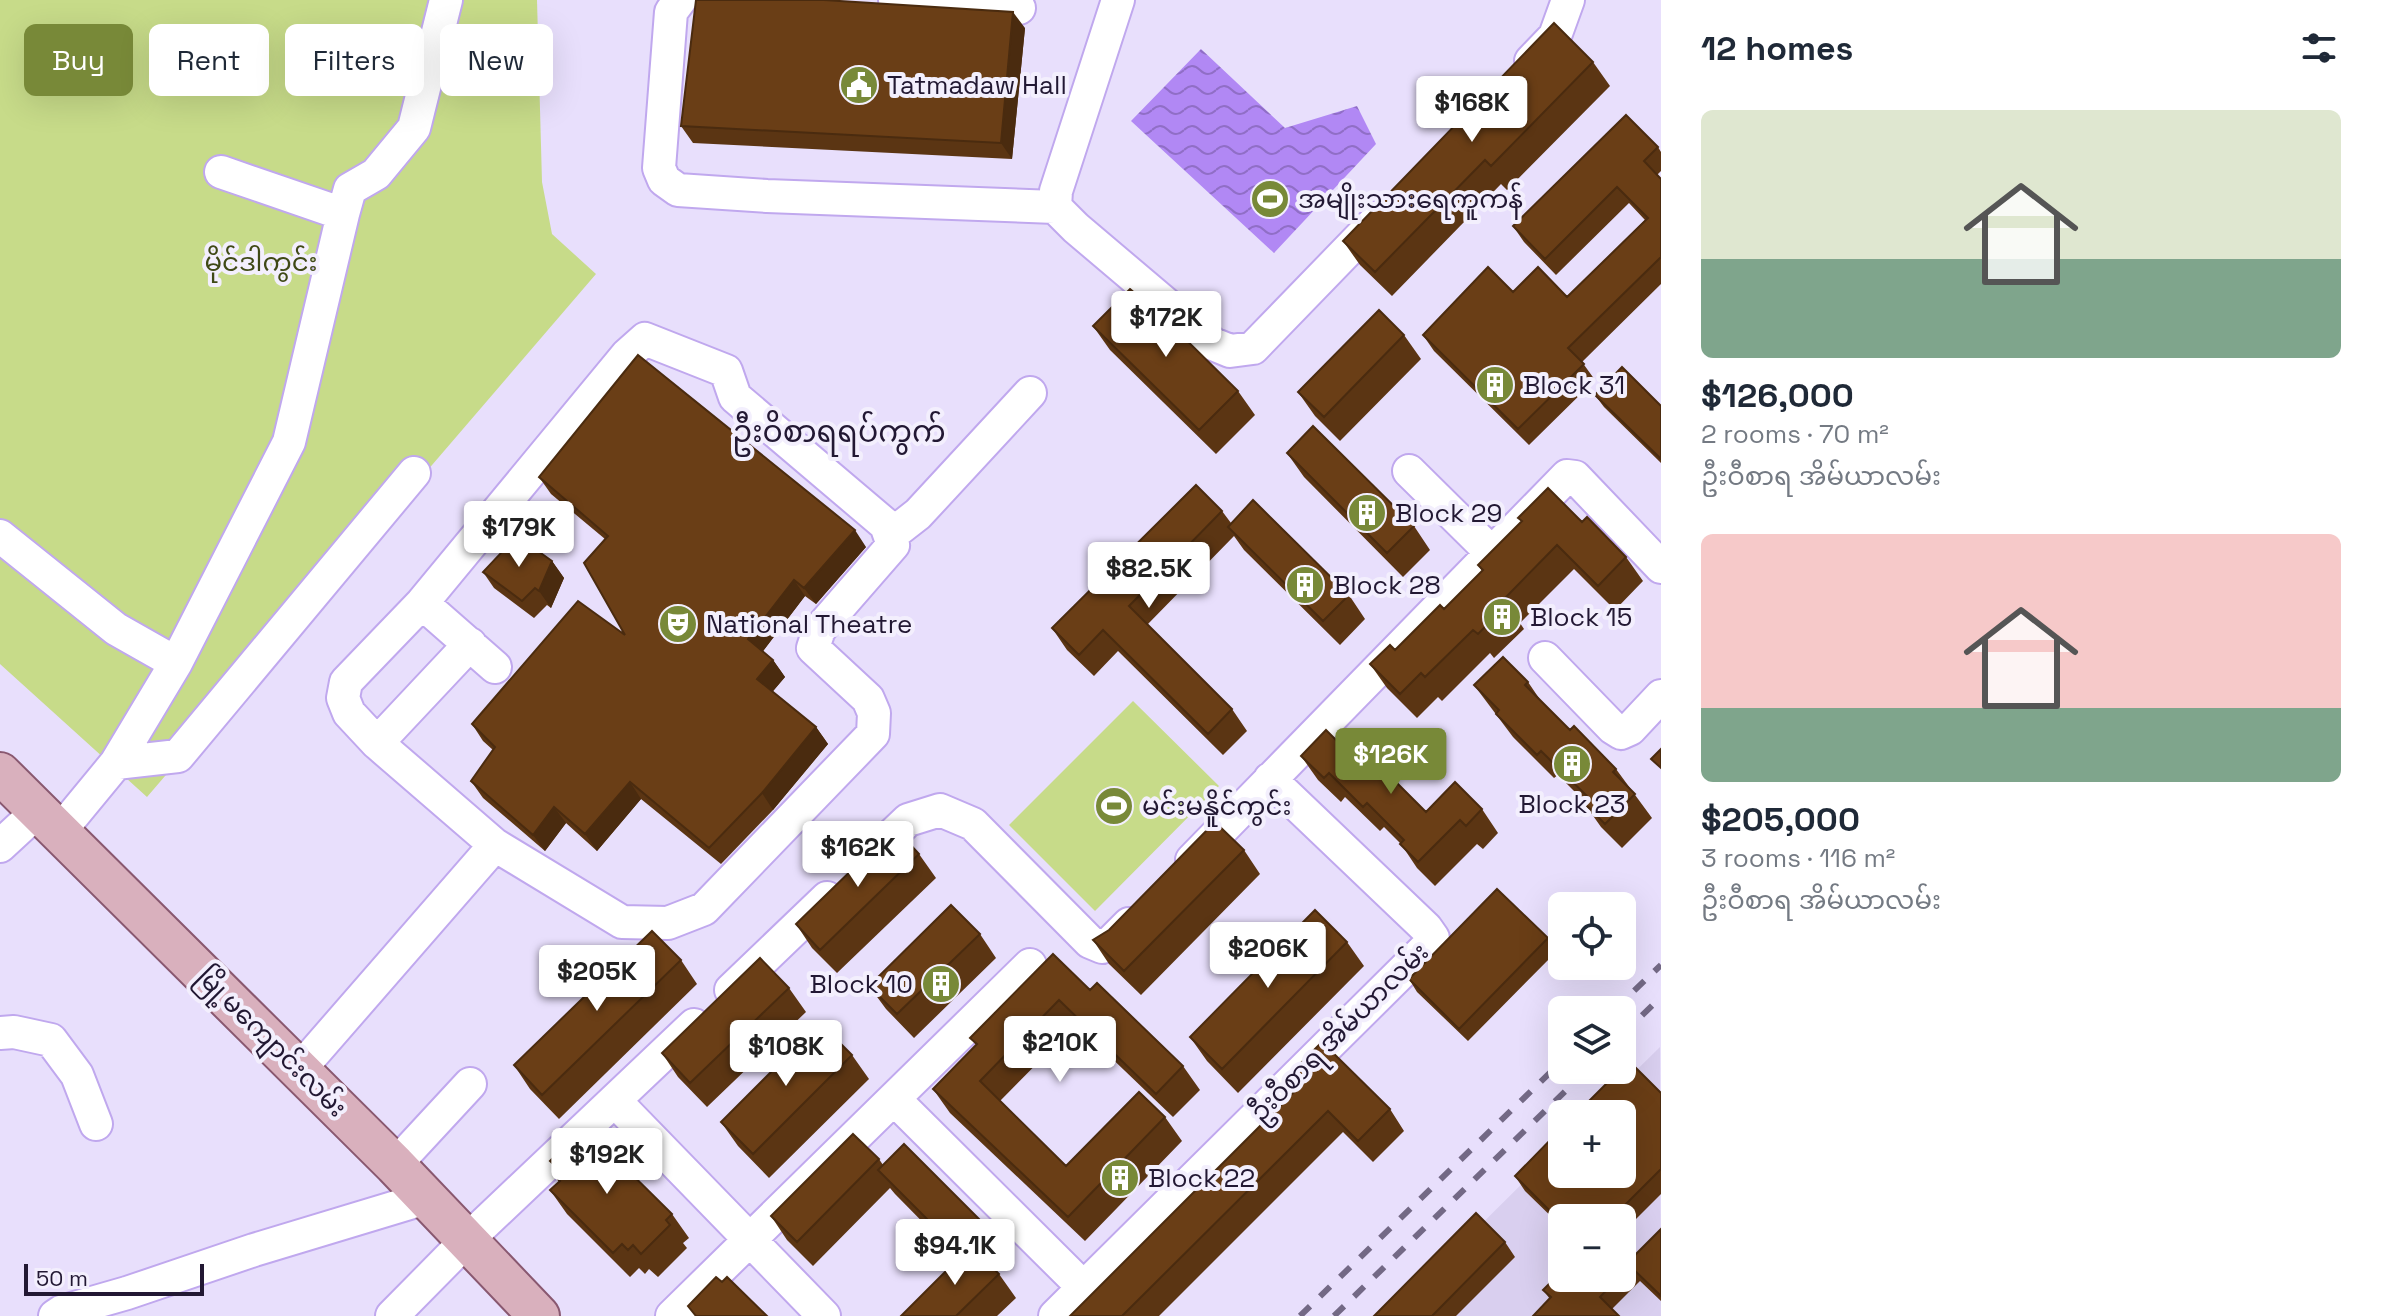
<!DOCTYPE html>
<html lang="en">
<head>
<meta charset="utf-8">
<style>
  :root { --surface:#fff; --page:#f2f2f3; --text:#1f2937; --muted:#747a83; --accent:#788938 }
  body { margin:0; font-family:"Space Grotesk","Noto Sans Myanmar",sans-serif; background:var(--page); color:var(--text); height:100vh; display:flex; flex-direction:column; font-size:30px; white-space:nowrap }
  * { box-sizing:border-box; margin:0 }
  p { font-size:26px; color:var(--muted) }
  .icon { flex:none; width:44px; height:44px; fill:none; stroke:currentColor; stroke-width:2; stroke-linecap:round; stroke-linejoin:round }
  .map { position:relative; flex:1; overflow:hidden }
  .panel { display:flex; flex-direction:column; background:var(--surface); width:720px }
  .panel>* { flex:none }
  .top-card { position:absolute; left:24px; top:24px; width:760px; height:72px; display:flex; gap:16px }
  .fabs { position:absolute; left:1548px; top:892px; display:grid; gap:16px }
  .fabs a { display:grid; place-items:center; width:88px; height:88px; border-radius:12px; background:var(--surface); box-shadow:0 8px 32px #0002; font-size:40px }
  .scale { position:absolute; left:24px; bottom:20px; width:180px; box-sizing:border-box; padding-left:8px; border:4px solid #221833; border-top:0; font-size:22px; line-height:28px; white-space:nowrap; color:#221833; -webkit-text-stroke:6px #f3effd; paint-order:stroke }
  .price { position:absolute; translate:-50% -68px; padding:0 18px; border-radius:8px; background:#fff; color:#222; font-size:26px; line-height:52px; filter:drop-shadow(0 2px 4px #0008) }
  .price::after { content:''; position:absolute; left:50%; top:48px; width:24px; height:18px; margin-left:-12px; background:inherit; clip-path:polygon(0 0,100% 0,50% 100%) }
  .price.current { background:var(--accent); color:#fff }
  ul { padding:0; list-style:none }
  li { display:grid; align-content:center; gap:16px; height:424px; padding:0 40px }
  li span { display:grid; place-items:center; height:248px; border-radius:12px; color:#555 }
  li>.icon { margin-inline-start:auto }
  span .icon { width:144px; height:144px; fill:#fffc; stroke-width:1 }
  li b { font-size:34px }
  h2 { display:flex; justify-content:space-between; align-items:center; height:96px; padding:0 40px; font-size:34px }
  .tag { padding:0 28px; border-radius:12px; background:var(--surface); box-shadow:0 8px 32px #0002; font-size:28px; line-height:72px }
  .tag.current { background:var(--accent); color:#fff }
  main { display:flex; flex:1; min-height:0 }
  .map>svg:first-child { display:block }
</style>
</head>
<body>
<main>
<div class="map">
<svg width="1661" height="1316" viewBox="0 0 1661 1316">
  <defs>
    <pattern id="water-waves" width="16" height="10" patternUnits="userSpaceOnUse" patternTransform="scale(2)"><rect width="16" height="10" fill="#b188f4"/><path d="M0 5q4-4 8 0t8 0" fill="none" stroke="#906ec6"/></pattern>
  </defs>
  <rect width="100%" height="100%" fill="#e8dffc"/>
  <path fill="#d9cfef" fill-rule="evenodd" d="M1660,1047L1661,1316H1389L1562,1144V1174H1622V1114H1592ZM1562,1218H1622V1278H1562Z"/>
  <path fill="#c7db89" d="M0,0H537L542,182L552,234L596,274L147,797L0,664Z
    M1133,701L1219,786L1095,911L1009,825Z"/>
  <path fill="url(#water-waves)" d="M1201,49L1285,128L1357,106L1376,144L1274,253L1131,121Z"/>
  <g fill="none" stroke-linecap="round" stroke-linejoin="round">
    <defs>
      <path id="minor" d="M680,0L671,12L659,168L664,180L678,190L767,196L1055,207L1076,228L1213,344L1230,351L1253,348L1379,218
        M895,0L1019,8
        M1531,61L1555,36L1568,0
        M221,172L343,214L350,189L376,174L414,128L446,0
        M1055,207L1056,191L1118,0
        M645,339L726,371L735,397L886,525L893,545L819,630L813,648L868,699L874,713L873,734L704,909L668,923L622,922L495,845L377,743L349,713L343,698L346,682L422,603L627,355Z
        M1409,471L1492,553
        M891,535L918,514L1030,393
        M0,536L116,629L176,663
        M422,603L495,667
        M1545,658L1613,728L1621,733L1630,729L1661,696
        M377,743L470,644
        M116,763L178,756L414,473
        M60,831L116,763L176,663L289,442L343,214
        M0,846L39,810
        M866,860L908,820L940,810L973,824L1090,942L1102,947L1112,941L1129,924
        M1192,860L1567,476L1575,477L1661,567
        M731,990L827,898
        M0,1033L14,1032L51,1040L77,1075L96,1124
        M300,1069L495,845
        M894,1099L1083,1287
        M615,1101L824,1316
        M395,1165L470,1084
        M55,1316L61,1312L127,1293L254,1250L426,1198
        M392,1316L466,1241L694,1025
        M672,1316L1030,965
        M1055,1316L1426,948L1433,938L1426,928L1270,779"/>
      <path id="major" d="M0,773L395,1165L539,1316"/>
    </defs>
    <use href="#minor" stroke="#c0a8ee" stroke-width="36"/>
    <use href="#major" stroke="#895870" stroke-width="44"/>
    <use href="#minor" stroke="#fff" stroke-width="32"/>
    <use href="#major" stroke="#d9b0bd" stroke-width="40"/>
    <path stroke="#736985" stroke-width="6" stroke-dasharray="14 14" stroke-linecap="butt" d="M1614,1010L1661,965
      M1622,1035L1661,997
      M1300,1316L1562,1061
      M1334,1316L1587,1070"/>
  </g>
  <path fill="#5b3513" d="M1025,28L1012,159L693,143L681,126Z
    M1593,62L1610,86L1507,190L1501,184L1392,296L1360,265L1343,241Z
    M1658,147L1661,152V171L1657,175L1661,179V284L1582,362L1595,380L1529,445L1434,351L1423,335L1513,292L1567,297L1645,220L1629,203L1556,275L1524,242L1513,226Z
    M1093,326L1238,391L1255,415L1216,454L1110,350Z
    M1404,335L1421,359L1340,441L1315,416L1298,392Z
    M1595,395L1661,406V463L1604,407Z
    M1287,453L1414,526L1430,550L1403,577L1304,477Z
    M539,477L866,547L816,604L805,596L763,651L773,660L785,677L772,692L816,727L828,744L773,810L721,864L641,799L597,851L566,823L545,851L483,798L471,781L493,750L483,741L472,724L625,635L605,539L551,494Z
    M1222,511L1231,523L1349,595L1365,619L1340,645L1244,550L1234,536L1147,625L1232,709L1247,731L1223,755L1118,651L1094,676L1067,650L1052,628Z
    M1518,518L1582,522L1626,557L1643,581L1615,610L1574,569L1520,623L1524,629L1494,658L1490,653L1442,701L1438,697L1417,718L1387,688L1370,664L1395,650L1444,609L1482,571L1478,565L1522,522Z
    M552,561L564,578L551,608L547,605L534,618L494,588L483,572Z
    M1528,682L1543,704L1570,730L1616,769L1652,818L1622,848L1601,827L1584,803L1585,802L1558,775L1554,778L1513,737L1474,685Z
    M1351,755L1426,812L1482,809L1498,833L1483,849L1477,844L1435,886L1417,868L1401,844L1384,827L1380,831L1345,797L1341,802L1318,780L1301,756Z
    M1244,850L1260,874L1141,995L1109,964L1093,940Z
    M919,854L936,878L837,973L812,948L796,924Z
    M980,934L996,958L914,1038L886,1009L869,986Z
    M1548,938L1557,951L1468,1041L1417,992L1409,979Z
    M1347,942L1364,966L1238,1093L1207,1061L1190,1037Z
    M1053,954L1090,990L1183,1066L1200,1090L1173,1117L1076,1024L1000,1101L1066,1166L1165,1117L1182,1141L1085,1241L950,1113L933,1089L976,1045L970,1038Z
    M681,960L697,984L559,1119L530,1089L514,1065Z
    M789,988L806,1012L707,1107L678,1077L662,1053Z
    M852,1055L869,1079L769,1178L738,1146L721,1122Z
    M1290,1074L1390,1109L1404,1131L1373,1162L1343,1132L1159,1316H1070L1299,1087Z
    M1661,1093V1194L1622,1233V1218H1562V1227L1525,1191L1515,1176Z
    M879,1159L883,1165L986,1226L1003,1250L989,1264L999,1274L1016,1298L997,1316H901L959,1259L895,1194L890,1188L813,1266L787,1240L771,1216Z
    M550,1161L672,1214L689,1238L683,1243L687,1248L658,1277L649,1269L645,1274L639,1268L630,1277L567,1214L550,1190L559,1182L555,1176L558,1172Z
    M1661,1229V1301L1640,1281L1612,1309L1550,1299L1543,1290L1562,1278H1622V1252L1630,1260Z
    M1505,1242L1515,1257L1456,1316H1374Z"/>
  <path fill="#4a2b0f" d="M1013,12L1025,28L1012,159L1001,143Z
    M855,530L866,547L816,604L804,588Z
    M552,561L564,578L551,608L539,591Z
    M794,580L805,596L760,655L748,639Z
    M773,660L785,677L769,696L757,679Z
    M816,727L828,744L773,810L762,793Z
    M630,782L641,799L597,851L585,834Z
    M554,807L566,823L545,851L533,835Z"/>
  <path fill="#6a3e16" stroke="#4a2b0f" stroke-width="2" d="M696,0H824L1013,12L1001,143L681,126Z
    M1554,23L1593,62L1491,166L1485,160L1375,272L1343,241Z
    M1626,115L1658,147L1644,161L1661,179V257L1568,348L1584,364L1518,429L1423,335L1488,267L1513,292L1538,267L1567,297L1648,218L1617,187L1545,259L1513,226Z
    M1130,289L1162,316L1238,391L1199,430L1093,326Z
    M1379,310L1404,335L1324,417L1298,392Z
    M638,355L855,530L804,588L794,580L748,639L773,660L757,679L816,727L762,793L709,848L630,782L585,834L554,807L533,835L471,781L495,747L472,724L578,601L625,635L584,563L608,536L539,477Z
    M1622,367L1661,406V459L1595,395Z
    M1313,426L1414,526L1387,553L1287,453Z
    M1196,485L1222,511L1129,606L1232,709L1208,734L1103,630L1079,655L1052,628Z
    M1548,488L1582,522L1587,517L1626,557L1598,586L1557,545L1503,600L1507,605L1478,634L1473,630L1425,677L1421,673L1400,694L1370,664L1390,645L1395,650L1440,605L1444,609L1483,570L1478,565L1522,521L1518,518Z
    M1253,500L1349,595L1323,621L1228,527Z
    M517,536L552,561L539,591L535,588L522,601L483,572Z
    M1503,657L1528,682L1525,685L1570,730L1574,726L1616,769L1613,772L1635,794L1605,824L1584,803L1589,798L1541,751L1537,755L1496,714L1499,710L1474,685Z
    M1326,730L1351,755L1360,746L1426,812L1455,782L1482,809L1466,826L1460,820L1418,862L1400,844L1404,840L1367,803L1363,807L1329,773L1324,778L1301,756Z
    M1661,749V768L1651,759Z
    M1215,822L1244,850L1124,971L1093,940L1109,930Z
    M895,828L919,854L820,950L796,924Z
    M1497,889L1548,938L1459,1029L1409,979Z
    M951,905L980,934L897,1014L869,986Z
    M1315,910L1347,942L1222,1069L1190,1037Z
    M652,931L681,960L542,1095L514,1065Z
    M1053,954L1090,990L1097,983L1183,1066L1156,1094L1059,1000L980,1081L1066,1166L1139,1092L1165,1117L1068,1217L933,1089L977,1044L970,1038Z
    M760,958L789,988L690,1083L662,1053Z
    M820,1023L852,1055L753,1154L721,1122Z
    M1322,1042L1390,1109L1358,1141L1328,1111L1122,1316H1070L1301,1085L1290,1074Z
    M1629,1061L1661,1093V1169L1612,1218H1562V1223L1515,1176L1562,1128V1174H1622V1114H1576L1620,1070H1622V1068Z
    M579,1132L584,1137L589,1132L672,1214L666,1220L670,1225L641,1254L633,1245L628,1250L622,1244L613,1253L550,1190L560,1181L555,1176L560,1170L550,1161Z
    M853,1134L879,1159L797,1242L771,1216Z
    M904,1144L986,1226L960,1252L878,1170Z
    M1476,1213L1505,1242L1432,1316H1374Z
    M1661,1229V1296L1630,1266L1622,1274V1252L1630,1260Z
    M971,1246L999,1274L956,1316H901Z
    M1562,1271V1278H1618L1600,1297L1619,1316H1533L1551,1297L1543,1290Z
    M716,1277L722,1282L727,1277L767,1316H696L688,1306Z"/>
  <defs>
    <symbol id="civic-disc" viewBox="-11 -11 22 22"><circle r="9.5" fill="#788938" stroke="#f3effd"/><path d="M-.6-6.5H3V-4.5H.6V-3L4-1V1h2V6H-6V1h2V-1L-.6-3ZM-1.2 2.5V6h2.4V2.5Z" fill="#fff"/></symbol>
    <symbol id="stadium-disc" viewBox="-11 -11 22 22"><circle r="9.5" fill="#788938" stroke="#f3effd"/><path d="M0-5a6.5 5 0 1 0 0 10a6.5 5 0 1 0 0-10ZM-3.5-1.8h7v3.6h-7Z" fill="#fff"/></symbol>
    <symbol id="building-disc" viewBox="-11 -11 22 22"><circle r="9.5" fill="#788938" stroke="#f3effd"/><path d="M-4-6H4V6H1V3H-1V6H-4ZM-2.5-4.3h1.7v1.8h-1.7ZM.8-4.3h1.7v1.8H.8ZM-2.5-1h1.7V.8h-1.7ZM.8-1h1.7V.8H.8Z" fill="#fff"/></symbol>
    <symbol id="theatre-disc" viewBox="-11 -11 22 22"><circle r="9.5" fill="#788938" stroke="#f3effd"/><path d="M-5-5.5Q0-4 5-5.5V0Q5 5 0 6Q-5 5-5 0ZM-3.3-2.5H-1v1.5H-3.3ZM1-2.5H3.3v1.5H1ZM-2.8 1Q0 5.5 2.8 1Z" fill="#fff"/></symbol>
  </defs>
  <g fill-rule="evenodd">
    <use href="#civic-disc" x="837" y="63" width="44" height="44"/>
    <use href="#stadium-disc" x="1248" y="177" width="44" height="44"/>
    <use href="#building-disc" x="1473" y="363" width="44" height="44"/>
    <use href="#building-disc" x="1345" y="491" width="44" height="44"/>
    <use href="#building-disc" x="1283" y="563" width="44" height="44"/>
    <use href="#building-disc" x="1480" y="595" width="44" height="44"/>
    <use href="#theatre-disc" x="656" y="602" width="44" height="44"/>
    <use href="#building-disc" x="1550" y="742" width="44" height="44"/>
    <use href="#stadium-disc" x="1092" y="784" width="44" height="44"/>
    <use href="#building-disc" x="919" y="962" width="44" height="44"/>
    <use href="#building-disc" x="1098" y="1156" width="44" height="44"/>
  </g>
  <g text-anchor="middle" stroke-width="8" stroke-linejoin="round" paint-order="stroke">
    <g font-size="26" fill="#221833" stroke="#f3effd" text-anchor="start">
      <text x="887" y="94">Tatmadaw Hall</text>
      <text x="1298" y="208">အမျိုးသားရေကူကန်</text>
      <text x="1523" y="394">Block 31</text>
      <text x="1395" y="522">Block 29</text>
      <text x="1333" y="594">Block 28</text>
      <text x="1530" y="626">Block 15</text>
      <text x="706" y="633">National Theatre</text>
      <text x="1572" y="813" text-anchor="middle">Block 23</text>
      <text x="1142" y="815">မင်းမနိူင်ကွင်း</text>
      <text x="913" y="993" text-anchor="end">Block 10</text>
      <text x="1148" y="1187">Block 22</text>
    </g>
    <g font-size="26" fill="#3f4916" stroke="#f3effd">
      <text x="261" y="271">မိုင်ဒါကွင်း</text>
    </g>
    <g font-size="26" fill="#221833" stroke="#f3effd">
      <text transform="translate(1339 1032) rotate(-45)" y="9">ဦးဝီစာရ အိမ်ယာလမ်း</text>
      <text transform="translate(272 1042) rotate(45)" y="9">မြို့မကျောင်းလမ်း</text>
    </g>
    <g font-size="30" fill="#221833" stroke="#f3effd">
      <text x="839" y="442">ဦးဝိစာရရပ်ကွက်</text>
    </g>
  </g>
</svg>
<div class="fabs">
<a><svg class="icon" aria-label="locate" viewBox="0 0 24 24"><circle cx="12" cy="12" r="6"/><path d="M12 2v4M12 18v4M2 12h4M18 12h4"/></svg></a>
<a><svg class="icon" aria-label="layers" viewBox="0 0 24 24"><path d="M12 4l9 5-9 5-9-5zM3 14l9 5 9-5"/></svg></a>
<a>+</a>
<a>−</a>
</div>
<div class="scale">50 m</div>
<b class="price" style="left:1472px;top:144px">$168K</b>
<b class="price" style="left:1166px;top:359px">$172K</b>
<b class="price" style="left:519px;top:569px">$179K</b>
<b class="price" style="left:1149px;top:610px">$82.5K</b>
<b class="price current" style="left:1391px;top:796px">$126K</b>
<b class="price" style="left:858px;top:889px">$162K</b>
<b class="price" style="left:1268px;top:990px">$206K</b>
<b class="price" style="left:597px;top:1013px">$205K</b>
<b class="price" style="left:1060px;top:1084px">$210K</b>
<b class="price" style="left:786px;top:1088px">$108K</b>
<b class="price" style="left:607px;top:1196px">$192K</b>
<b class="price" style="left:955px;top:1287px">$94.1K</b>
<div class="top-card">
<a class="tag current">Buy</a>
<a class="tag">Rent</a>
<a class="tag">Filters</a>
<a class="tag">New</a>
</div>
</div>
<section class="panel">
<h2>12 homes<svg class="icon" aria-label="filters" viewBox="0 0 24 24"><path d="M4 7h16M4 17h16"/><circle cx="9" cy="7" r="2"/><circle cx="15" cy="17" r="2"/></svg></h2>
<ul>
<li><span style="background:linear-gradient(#dfe7d0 60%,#7fa58c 0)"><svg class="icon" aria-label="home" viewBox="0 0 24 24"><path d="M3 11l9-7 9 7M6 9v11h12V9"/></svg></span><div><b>$126,000</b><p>2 rooms · 70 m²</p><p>ဦးဝီစာရ အိမ်ယာလမ်း</p></div></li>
<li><span style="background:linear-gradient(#f6c9c9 70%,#7fa58c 0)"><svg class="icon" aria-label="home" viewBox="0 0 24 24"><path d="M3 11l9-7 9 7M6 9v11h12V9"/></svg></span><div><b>$205,000</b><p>3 rooms · 116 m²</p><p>ဦးဝီစာရ အိမ်ယာလမ်း</p></div></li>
</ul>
</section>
</main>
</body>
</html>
